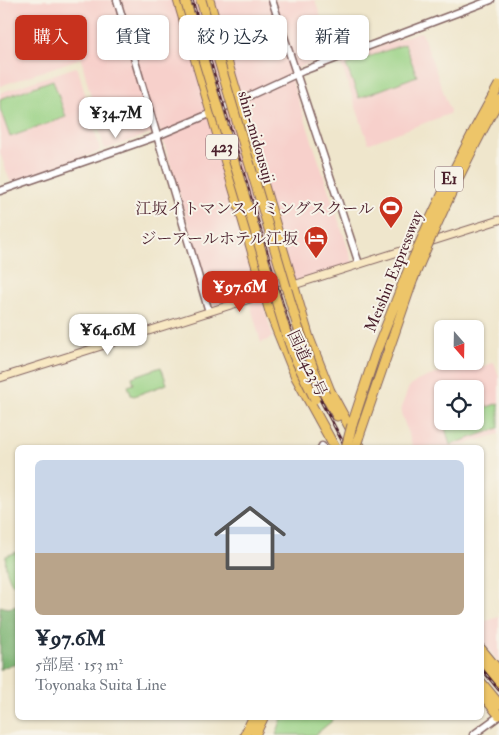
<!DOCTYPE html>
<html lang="ja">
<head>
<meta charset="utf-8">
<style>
  :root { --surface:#fff; --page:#f2f2f3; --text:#1f2937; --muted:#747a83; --accent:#c8321e }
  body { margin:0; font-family:"IM FELL Double Pica","Noto Serif JP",serif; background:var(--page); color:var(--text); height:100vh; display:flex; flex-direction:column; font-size:19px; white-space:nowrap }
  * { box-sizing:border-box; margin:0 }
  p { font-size:16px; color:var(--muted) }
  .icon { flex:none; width:28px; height:28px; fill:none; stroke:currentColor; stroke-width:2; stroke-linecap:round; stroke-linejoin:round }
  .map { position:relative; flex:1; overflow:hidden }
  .drawer { position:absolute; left:15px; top:445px; width:469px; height:275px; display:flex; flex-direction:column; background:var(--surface); border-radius:8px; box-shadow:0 1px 4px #0004 }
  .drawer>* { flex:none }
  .hud { position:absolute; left:15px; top:15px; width:470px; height:45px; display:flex; gap:10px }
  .needle { width:32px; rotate:160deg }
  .tools { position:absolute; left:434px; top:320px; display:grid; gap:10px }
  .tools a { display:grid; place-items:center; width:50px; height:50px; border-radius:8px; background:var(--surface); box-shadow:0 1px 4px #0004; font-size:25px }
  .price { position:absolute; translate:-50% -42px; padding:0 11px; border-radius:10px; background:#fff; color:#222; font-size:16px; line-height:32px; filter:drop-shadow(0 1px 2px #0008) }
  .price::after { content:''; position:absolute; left:50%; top:30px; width:15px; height:11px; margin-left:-8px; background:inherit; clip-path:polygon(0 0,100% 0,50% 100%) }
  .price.selected { background:var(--accent); color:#fff }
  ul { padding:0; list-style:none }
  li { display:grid; align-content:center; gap:10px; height:265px; padding:0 20px }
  li span { display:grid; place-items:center; height:155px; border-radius:8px; color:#555 }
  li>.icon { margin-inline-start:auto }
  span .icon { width:90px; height:90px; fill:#fffc; stroke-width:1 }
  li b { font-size:21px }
  .tag { padding:0 18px; border-radius:8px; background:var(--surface); box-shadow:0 1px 4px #0004; font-size:18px; line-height:45px }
  .tag.selected { background:var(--accent); color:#fff }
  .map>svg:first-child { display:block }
</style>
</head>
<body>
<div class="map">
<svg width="499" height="735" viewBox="0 0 499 735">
  <rect width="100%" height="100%" fill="#f7f3e8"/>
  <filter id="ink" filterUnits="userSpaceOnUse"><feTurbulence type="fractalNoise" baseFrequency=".02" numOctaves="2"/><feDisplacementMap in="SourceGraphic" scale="10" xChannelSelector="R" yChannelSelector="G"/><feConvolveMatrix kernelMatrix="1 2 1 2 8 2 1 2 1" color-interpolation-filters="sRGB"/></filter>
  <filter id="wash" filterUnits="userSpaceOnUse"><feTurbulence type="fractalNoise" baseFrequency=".0096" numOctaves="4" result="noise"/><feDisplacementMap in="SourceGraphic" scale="20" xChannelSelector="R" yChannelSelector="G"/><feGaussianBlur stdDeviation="1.12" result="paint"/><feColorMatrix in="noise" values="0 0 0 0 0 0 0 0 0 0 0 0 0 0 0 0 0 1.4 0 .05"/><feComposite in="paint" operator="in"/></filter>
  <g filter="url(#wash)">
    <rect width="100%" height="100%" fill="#efe6cc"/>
    <path fill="#f7d0cb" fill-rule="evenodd" d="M0,0H315L333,52L331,55L289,72L353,263L215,307L212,305L160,130L107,149L104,148L81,58L0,86Z
      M419,32L422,33L450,110L449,114L370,143L368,142L341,64L343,60Z
      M76,67L78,69L100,149L98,152L12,183L10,181L0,153V93Z
      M262,299L273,337L261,343L250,303Z
      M494,362L499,377V434L455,447H413L401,413L402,405L409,387L417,381L455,366L464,364L482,367ZM442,389H475V421H442Z
      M499,617V663L481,639V623Z"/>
    <path fill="#9ad285" stroke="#727858" d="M405,44L417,76L359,98L346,65Z
      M53,80L66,117L10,137L0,109V99Z
      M161,367L167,384L134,396L131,395L128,386L134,384L132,377Z
      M483,396L487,407L499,403V428L450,445L443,421H475V398Z
      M17,552V584H12C8,574 4,567 6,556Z
      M282,718H332L333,719L332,721L315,735H276Z"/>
    <path fill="#7bb472" stroke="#626a4e" d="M0,606L8,608L17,606L18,664L5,667L0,670Z"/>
  </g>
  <g filter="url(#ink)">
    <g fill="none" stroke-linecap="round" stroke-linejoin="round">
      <defs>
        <path id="tertiary" d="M117,0L209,312
          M272,0L359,264
          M0,191L152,138L212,113L303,71L491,0
          M321,448L322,446
          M473,735L499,716"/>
        <path id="secondary" d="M0,378L499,220"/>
        <path id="trunk" d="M178,0L271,315L296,377L335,448
          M209,0L309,338L330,391L361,448
          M325,395L337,416
          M481,649L499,671
          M481,661L499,683
          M481,682L499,704
          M481,693L499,715"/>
        <path id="motorway" d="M352,425L376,352L406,276
          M359,436L413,279
          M245,735L253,718
          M255,735L263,718"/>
      </defs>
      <use href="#tertiary" stroke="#846563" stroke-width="9"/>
      <use href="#secondary" stroke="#846563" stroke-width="9"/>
      <use href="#trunk" stroke="#846563" stroke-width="11"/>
      <use href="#motorway" stroke="#846563" stroke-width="11"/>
      <use href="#tertiary" stroke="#fff" stroke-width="6"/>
      <use href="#secondary" stroke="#f8e8c3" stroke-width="7"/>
      <use href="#trunk" stroke="#edc569" stroke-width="9"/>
      <use href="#motorway" stroke="#edc569" stroke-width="9"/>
      <defs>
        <path id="rail" d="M192,0L289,326L314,388L346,448
          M481,668L499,690"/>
      </defs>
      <use href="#rail" stroke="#4a1f2b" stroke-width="3"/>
      <use href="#rail" stroke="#f7f3e8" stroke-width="1" stroke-dasharray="4" stroke-linecap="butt"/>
      <defs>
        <path id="trunk-bridge" d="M185,0L285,330L294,356L315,399
          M201,0L298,327L313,368L325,395"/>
        <path id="motorway-bridge" d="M406,276C433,210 464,147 499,85
          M413,279C439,217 466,158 499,100
          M346,448L352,425
          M355,448L359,436"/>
      </defs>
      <use href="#trunk-bridge" stroke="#846563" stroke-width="11" stroke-linecap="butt"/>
      <use href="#motorway-bridge" stroke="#846563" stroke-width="11" stroke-linecap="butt"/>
      <use href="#trunk-bridge" stroke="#edc569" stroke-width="9"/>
      <use href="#motorway-bridge" stroke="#edc569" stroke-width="9"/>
    </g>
  </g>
  <defs>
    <symbol id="stadium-pin" viewBox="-11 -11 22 30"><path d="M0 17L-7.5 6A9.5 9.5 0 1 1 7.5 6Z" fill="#c8321e" stroke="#f7f3e8"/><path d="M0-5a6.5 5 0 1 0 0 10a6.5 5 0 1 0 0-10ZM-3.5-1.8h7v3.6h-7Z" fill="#fff"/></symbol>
    <symbol id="hotel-pin" viewBox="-11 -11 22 30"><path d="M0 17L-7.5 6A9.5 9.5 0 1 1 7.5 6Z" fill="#c8321e" stroke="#f7f3e8"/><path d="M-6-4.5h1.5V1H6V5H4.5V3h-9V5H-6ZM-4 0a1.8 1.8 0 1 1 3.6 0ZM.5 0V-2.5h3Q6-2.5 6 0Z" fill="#fff"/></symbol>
  </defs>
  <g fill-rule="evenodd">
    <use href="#stadium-pin" x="377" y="194" width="28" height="38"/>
    <use href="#hotel-pin" x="302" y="224" width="28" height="38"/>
  </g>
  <g text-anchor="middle" stroke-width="4" stroke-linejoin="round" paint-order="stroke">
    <g fill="#f7f3e8" stroke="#7e5f64" stroke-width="1">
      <rect x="206" y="134.5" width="32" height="25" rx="4"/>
      <rect x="435" y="166.5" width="28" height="25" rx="4"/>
    </g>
    <g font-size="15" font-weight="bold" fill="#4a1f2b">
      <text x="222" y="152">423</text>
      <text x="449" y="184">E1</text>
    </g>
    <g font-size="16" fill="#4a1f2b" stroke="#f7f3e8">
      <text transform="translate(257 137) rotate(74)" y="6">shin-midousuji</text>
      <text transform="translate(393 271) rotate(-68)" y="6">Meishin Expressway</text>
      <text transform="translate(308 363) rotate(65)" y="6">国道423号</text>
    </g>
    <g font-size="16" fill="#4a1f2b" stroke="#f7f3e8" text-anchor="end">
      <text x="374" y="214">江坂イトマンスイミングスクール</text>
      <text x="298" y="244">ジーアールホテル江坂</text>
    </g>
  </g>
</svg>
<div class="tools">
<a><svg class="needle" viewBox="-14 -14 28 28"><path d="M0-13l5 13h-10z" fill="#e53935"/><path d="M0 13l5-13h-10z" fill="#747a83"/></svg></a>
<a><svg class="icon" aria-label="locate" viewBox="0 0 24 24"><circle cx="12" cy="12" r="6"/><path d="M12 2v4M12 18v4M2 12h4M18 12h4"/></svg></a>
</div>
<b class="price" style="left:116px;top:139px">¥34.7M</b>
<b class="price selected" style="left:240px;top:313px">¥97.6M</b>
<b class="price" style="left:108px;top:356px">¥64.6M</b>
<div class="hud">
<a class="tag selected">購入</a>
<a class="tag">賃貸</a>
<a class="tag">絞り込み</a>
<a class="tag">新着</a>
</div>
<section class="drawer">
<ul>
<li><span style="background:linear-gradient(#c9d6e8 60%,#b9a48a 0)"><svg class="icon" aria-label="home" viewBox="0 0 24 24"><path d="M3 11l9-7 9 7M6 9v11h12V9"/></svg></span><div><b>¥97.6M</b><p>5部屋 · 153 m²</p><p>Toyonaka Suita Line</p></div></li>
</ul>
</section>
</div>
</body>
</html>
